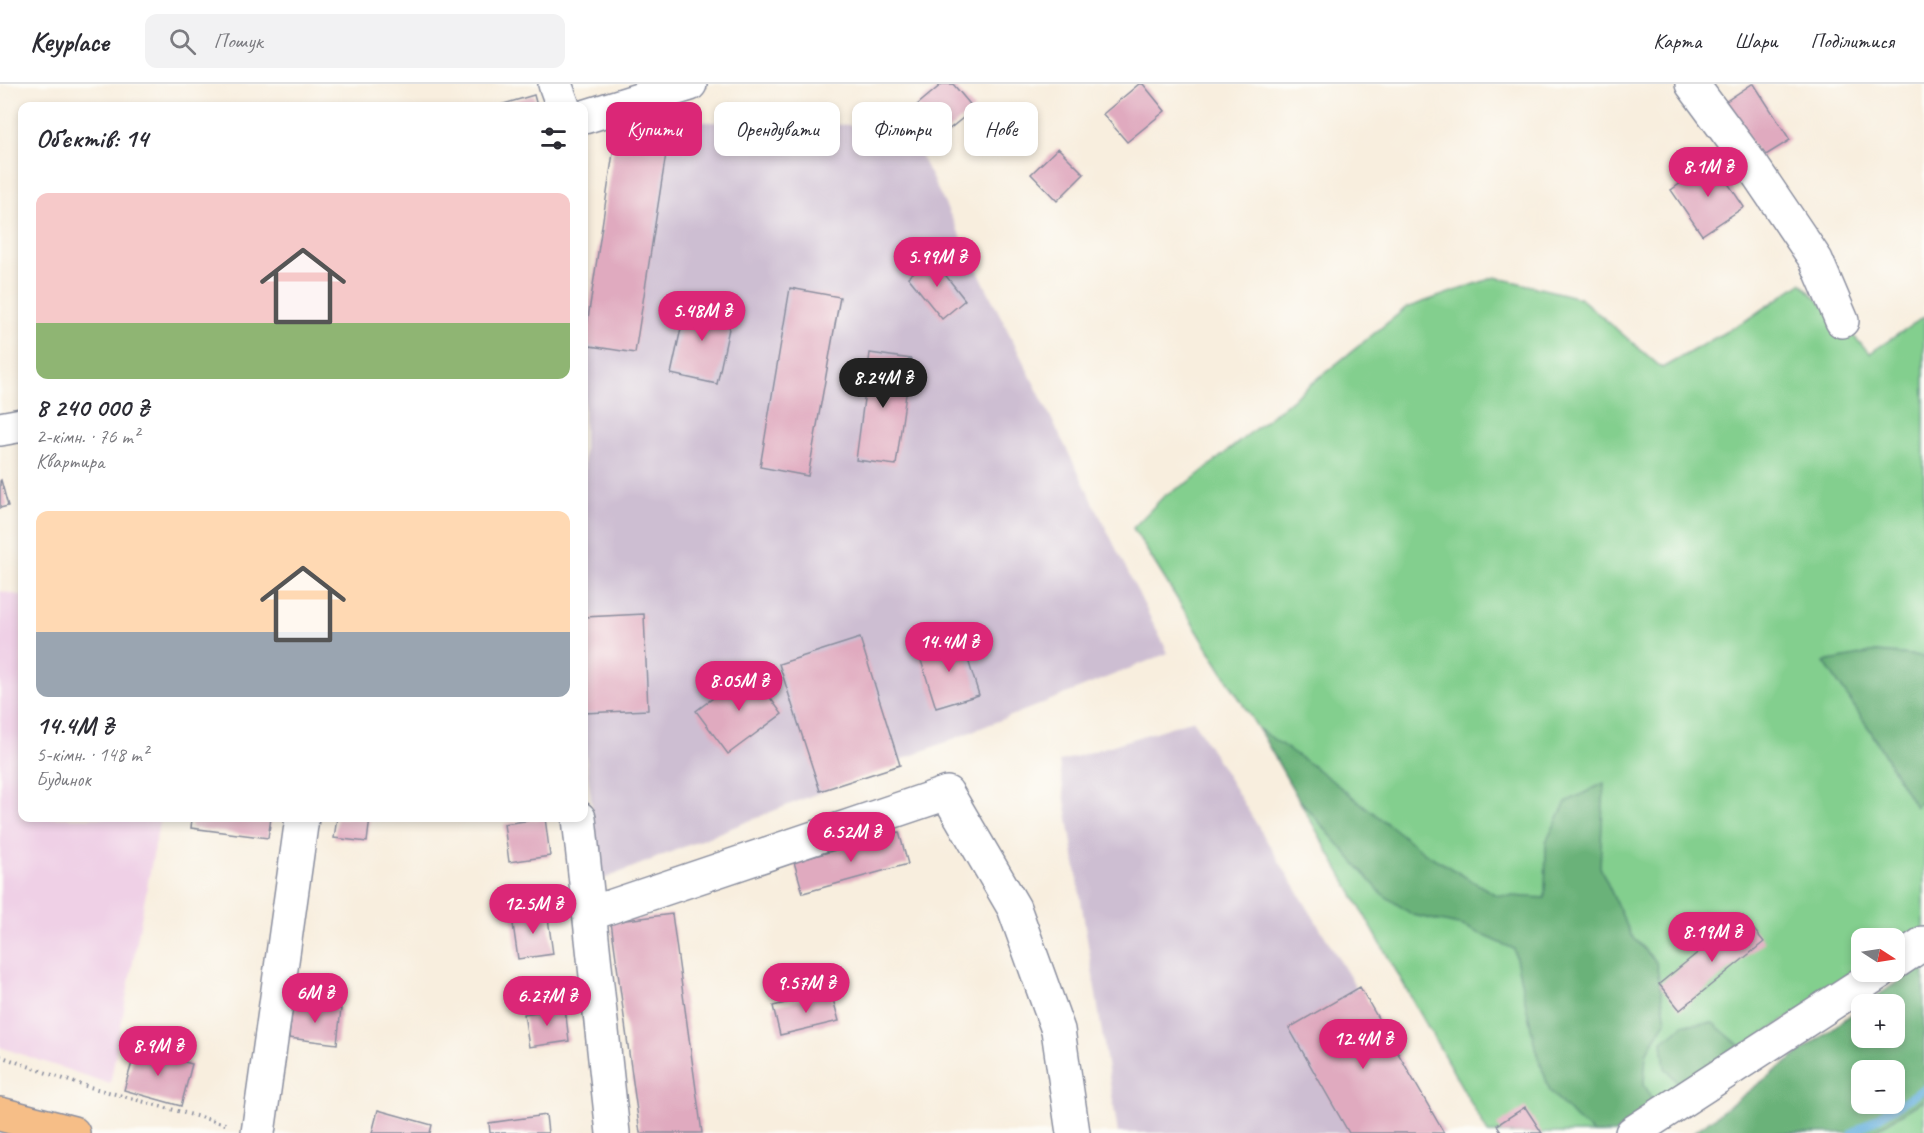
<!DOCTYPE html>
<html lang="uk">
<head>
<meta charset="utf-8">
<style>
  :root { --surface:#fff; --page:#f2f2f3; --text:#2b2b33; --muted:#7c7c81; --line:#e1e1e2; --accent:#db2777 }
  body { margin:0; font-family:Caveat,sans-serif; background:var(--page); color:var(--text); height:100vh; display:flex; flex-direction:column; font-size:22px; white-space:nowrap }
  * { box-sizing:border-box; margin:0 }
  p { font-size:20px; color:var(--muted) }
  .icon { flex:none; width:33px; height:33px; fill:none; stroke:currentColor; stroke-width:2; stroke-linecap:round; stroke-linejoin:round }
  .map { position:relative; flex:1; overflow:hidden }
  .drawer { position:absolute; left:18px; top:18px; width:570px; height:720px; display:flex; flex-direction:column; background:var(--surface); border-radius:12px; box-shadow:0 3px 9px #0003 }
  .drawer>* { flex:none }
  .guide { position:absolute; left:606px; top:18px; width:570px; height:54px; display:flex; gap:12px }
  .needle { width:39px; rotate:102deg }
  .buttons { position:absolute; left:1851px; top:844px; display:grid; gap:12px }
  .buttons a { display:grid; place-items:center; width:54px; height:54px; border-radius:12px; background:var(--surface); box-shadow:0 3px 9px #0003; font-size:30px }
  .price { position:absolute; translate:-50% -51px; padding:0 14px; border-radius:21px; background:var(--accent); color:#fff; font-size:20px; line-height:39px; filter:drop-shadow(0 2px 3px #0008) }
  .price::after { content:''; position:absolute; left:50%; top:36px; width:18px; height:14px; margin-left:-9px; background:inherit; clip-path:polygon(0 0,100% 0,50% 100%) }
  .price.on { background:#222; color:#fff }
  ul { padding:0; list-style:none }
  li { display:grid; align-content:center; gap:12px; height:318px; padding:0 18px }
  li span { display:grid; place-items:center; height:186px; border-radius:12px; color:#555 }
  li>.icon { margin-inline-start:auto }
  span .icon { width:108px; height:108px; fill:#fffc; stroke-width:1 }
  li b { font-size:26px }
  h2 { display:flex; justify-content:space-between; align-items:center; height:72px; padding:0 18px; font-size:26px }
  .tag { padding:0 21px; border-radius:12px; background:var(--surface); box-shadow:0 3px 9px #0003; font-size:21px; line-height:54px }
  .tag.on { background:var(--accent); color:#fff }
  header { display:flex; align-items:center; gap:36px; box-sizing:border-box; height:84px; padding:0 30px; background:var(--surface); border-bottom:2px solid var(--line) }
  header strong { font-size:28px }
  nav { display:flex; gap:33px; margin-inline-start:auto; font-size:21px }
  .search { width:420px; height:54px; background:var(--page); display:flex; align-items:center; gap:15px; box-sizing:border-box; padding:0 21px; border-radius:12px; color:var(--muted); font-size:22px }
  .map>svg:first-child { display:block }
</style>
</head>
<body>
<header>
<strong>Keyplace</strong>
<div class="search"><svg class="icon" aria-label="search" viewBox="0 0 24 24"><circle cx="10" cy="10" r="6"/><path d="M15 15l6 6"/></svg>Пошук</div>
<nav><a>Карта</a><a>Шари</a><a>Поділитися</a></nav>
</header>
<div class="map">
<svg width="1924" height="1049" viewBox="0 0 1924 1049">
  <rect width="100%" height="100%" fill="#fdfcf7"/>
  <filter id="ink" filterUnits="userSpaceOnUse"><feTurbulence type="fractalNoise" baseFrequency=".0167" numOctaves="2"/><feDisplacementMap in="SourceGraphic" scale="12" xChannelSelector="R" yChannelSelector="G"/><feConvolveMatrix kernelMatrix="1 2 1 2 8 2 1 2 1" color-interpolation-filters="sRGB"/></filter>
  <filter id="wash" filterUnits="userSpaceOnUse"><feTurbulence type="fractalNoise" baseFrequency=".008" numOctaves="4" result="noise"/><feDisplacementMap in="SourceGraphic" scale="24" xChannelSelector="R" yChannelSelector="G"/><feGaussianBlur stdDeviation="1.35" result="paint"/><feColorMatrix in="noise" values="0 0 0 0 0 0 0 0 0 0 0 0 0 0 0 0 0 1.4 0 .05"/><feComposite in="paint" operator="in"/></filter>
  <g filter="url(#wash)">
    <rect width="100%" height="100%" fill="#f8eede"/>
    <path fill="#efd0e6" d="M0,507L22,512V734H160L110,1000L0,963Z"/>
    <path fill="#cdbed2" d="M618,36L906,42L1168,569L601,796L584,659V259Z
      M1193,636L1445,1049H1118L1059,678Z"/>
    <path fill="#83cf8e" stroke="#4f7f76" stroke-width="1.5" d="M1495,193L1580,214L1662,284L1750,234L1801,199L1870,269L1924,233V860L1895,879L1894,855H1862V888L1603,1049H1488L1264,654L1133,444L1164,412L1189,398L1406,224Z
      M1924,1016V1049H1874L1881,1042Z"/>
    <path fill="#6ab279" stroke="#42706c" stroke-width="1.5" fill-rule="evenodd" d="M1876,568L1924,572V714L1915,723L1870,646L1824,578Z
      M1259,645L1317,685L1425,769L1496,811L1545,814L1546,758L1566,718L1604,699L1600,783L1631,851L1656,878L1666,937L1646,970L1644,999L1655,1022L1616,1049H1594L1576,1035L1550,1007L1536,967L1514,865L1463,842L1413,831L1382,810L1298,714Z
      M1924,880V1016L1881,1042L1874,1049H1693L1861,923L1862,954H1894V921H1864ZM1862,987H1894V1020H1862Z
      M1713,939L1739,961L1682,1003L1665,984L1662,957L1685,940Z"/>
    <g fill="none" stroke-linecap="round" stroke-linejoin="round">
      <path stroke="#63afdc" stroke-width="9" d="M1853,1049L1924,1005"/>
    </g>
    <g id="blocks">
      <path fill="#e0aabf" d="M942,0H953L974,25L942,51L917,21Z
        M1139,0H1143L1165,27L1127,58L1103,30Z
        M1752,0H1754L1790,56L1761,74L1725,18Z
        M534,11L537,22H497Z
        M618,36L670,44L635,269L584,261Z
        M1058,64L1084,90L1057,117L1031,90Z
        M1713,77L1744,123L1702,151L1671,106Z
        M932,174L965,216L942,235L908,193Z
        M790,204L840,213L808,392L760,383Z
        M687,217L733,226L717,300L671,290Z
        M870,269L911,275L896,381L856,376Z
        M1,396L8,422L0,424V397Z
        M644,530L648,626L584,629V533Z
        M961,553L979,611L936,624L918,567Z
        M860,554L900,681L820,707L779,580Z
        M750,586L782,630L728,670L696,627Z
        M192,734H271L268,754L191,744Z
        M337,734H370L367,758L334,754Z
        M545,734L550,772L509,778L504,740Z
        M899,748L908,780L803,809L794,778Z
        M547,827L553,870L518,875L512,833Z
        M672,830L702,1049H640L611,838Z
        M1743,832L1764,858L1680,926L1659,900Z
        M1360,903L1444,1049H1349L1289,944Z
        M831,908L839,937L780,951L773,922Z
        M293,919L341,925L337,960L289,954Z
        M565,924L569,957L529,963L524,930Z
        M136,965L192,980L181,1022L124,1006Z
        M1525,1023L1542,1049H1502L1497,1041Z
        M378,1026L432,1041L430,1049H372Z
        M546,1031L548,1049H490L489,1039Z"/>
    </g>
  </g>
  <g filter="url(#ink)">
    <use href="#blocks" fill-opacity="0" stroke="#8a8e9e" stroke-width="1.5"/>
    <g fill="none" stroke-linecap="round" stroke-linejoin="round">
      <defs>
        <path id="minor" d="M555,0L563,22
          M1692,0L1751,80L1816,176L1842,237
          M584,33L690,0
          M0,345L22,341
          M579,734L613,1049
          M589,830L947,709L1014,824L1058,946L1073,1049
          M1894,879L1924,859
          M258,1049L302,734
          M1632,1049L1880,888"/>
        <path id="major" d="M0,1030L73,1049"/>
      </defs>
      <use href="#minor" stroke="#8a8e9e" stroke-width="36"/>
      <use href="#major" stroke="#8a8e9e" stroke-width="36"/>
      <path stroke="#8a8e9e" stroke-width="4" stroke-dasharray="1.5 4.5" stroke-linecap="butt" d="M0,972L75,999L229,1041"/>
      <use href="#minor" stroke="#fff" stroke-width="33"/>
      <use href="#major" stroke="#f6be87" stroke-width="33"/>
    </g>
  </g>
</svg>
<div class="buttons">
<a><svg class="needle" viewBox="-14 -14 28 28"><path d="M0-13l5 13h-10z" fill="#e53935"/><path d="M0 13l5-13h-10z" fill="#7c7c81"/></svg></a>
<a>+</a>
<a>−</a>
</div>
<b class="price" style="left:1708px;top:114px">8.1M ₴</b>
<b class="price" style="left:937px;top:204px">5.99M ₴</b>
<b class="price" style="left:702px;top:258px">5.48M ₴</b>
<b class="price on" style="left:883px;top:325px">8.24M ₴</b>
<b class="price" style="left:949px;top:589px">14.4M ₴</b>
<b class="price" style="left:739px;top:628px">8.05M ₴</b>
<b class="price" style="left:851px;top:779px">6.52M ₴</b>
<b class="price" style="left:533px;top:851px">12.5M ₴</b>
<b class="price" style="left:1712px;top:879px">8.19M ₴</b>
<b class="price" style="left:806px;top:930px">9.57M ₴</b>
<b class="price" style="left:315px;top:940px">6M ₴</b>
<b class="price" style="left:547px;top:943px">6.27M ₴</b>
<b class="price" style="left:1363px;top:986px">12.4M ₴</b>
<b class="price" style="left:158px;top:993px">8.9M ₴</b>
<div class="guide">
<a class="tag on">Купити</a>
<a class="tag">Орендувати</a>
<a class="tag">Фільтри</a>
<a class="tag">Нове</a>
</div>
<section class="drawer">
<h2>Об’єктів: 14<svg class="icon" aria-label="filters" viewBox="0 0 24 24"><path d="M4 7h16M4 17h16"/><circle cx="9" cy="7" r="2"/><circle cx="15" cy="17" r="2"/></svg></h2>
<ul>
<li><span style="background:linear-gradient(#f6c9c9 70%,#8fb573 0)"><svg class="icon" aria-label="home" viewBox="0 0 24 24"><path d="M3 11l9-7 9 7M6 9v11h12V9"/></svg></span><div><b>8 240 000 ₴</b><p>2-кімн. · 76 m²</p><p>Квартира</p></div></li>
<li><span style="background:linear-gradient(#ffd9b3 65%,#9aa5b1 0)"><svg class="icon" aria-label="home" viewBox="0 0 24 24"><path d="M3 11l9-7 9 7M6 9v11h12V9"/></svg></span><div><b>14.4M ₴</b><p>5-кімн. · 148 m²</p><p>Будинок</p></div></li>
</ul>
</section>
</div>
</body>
</html>
